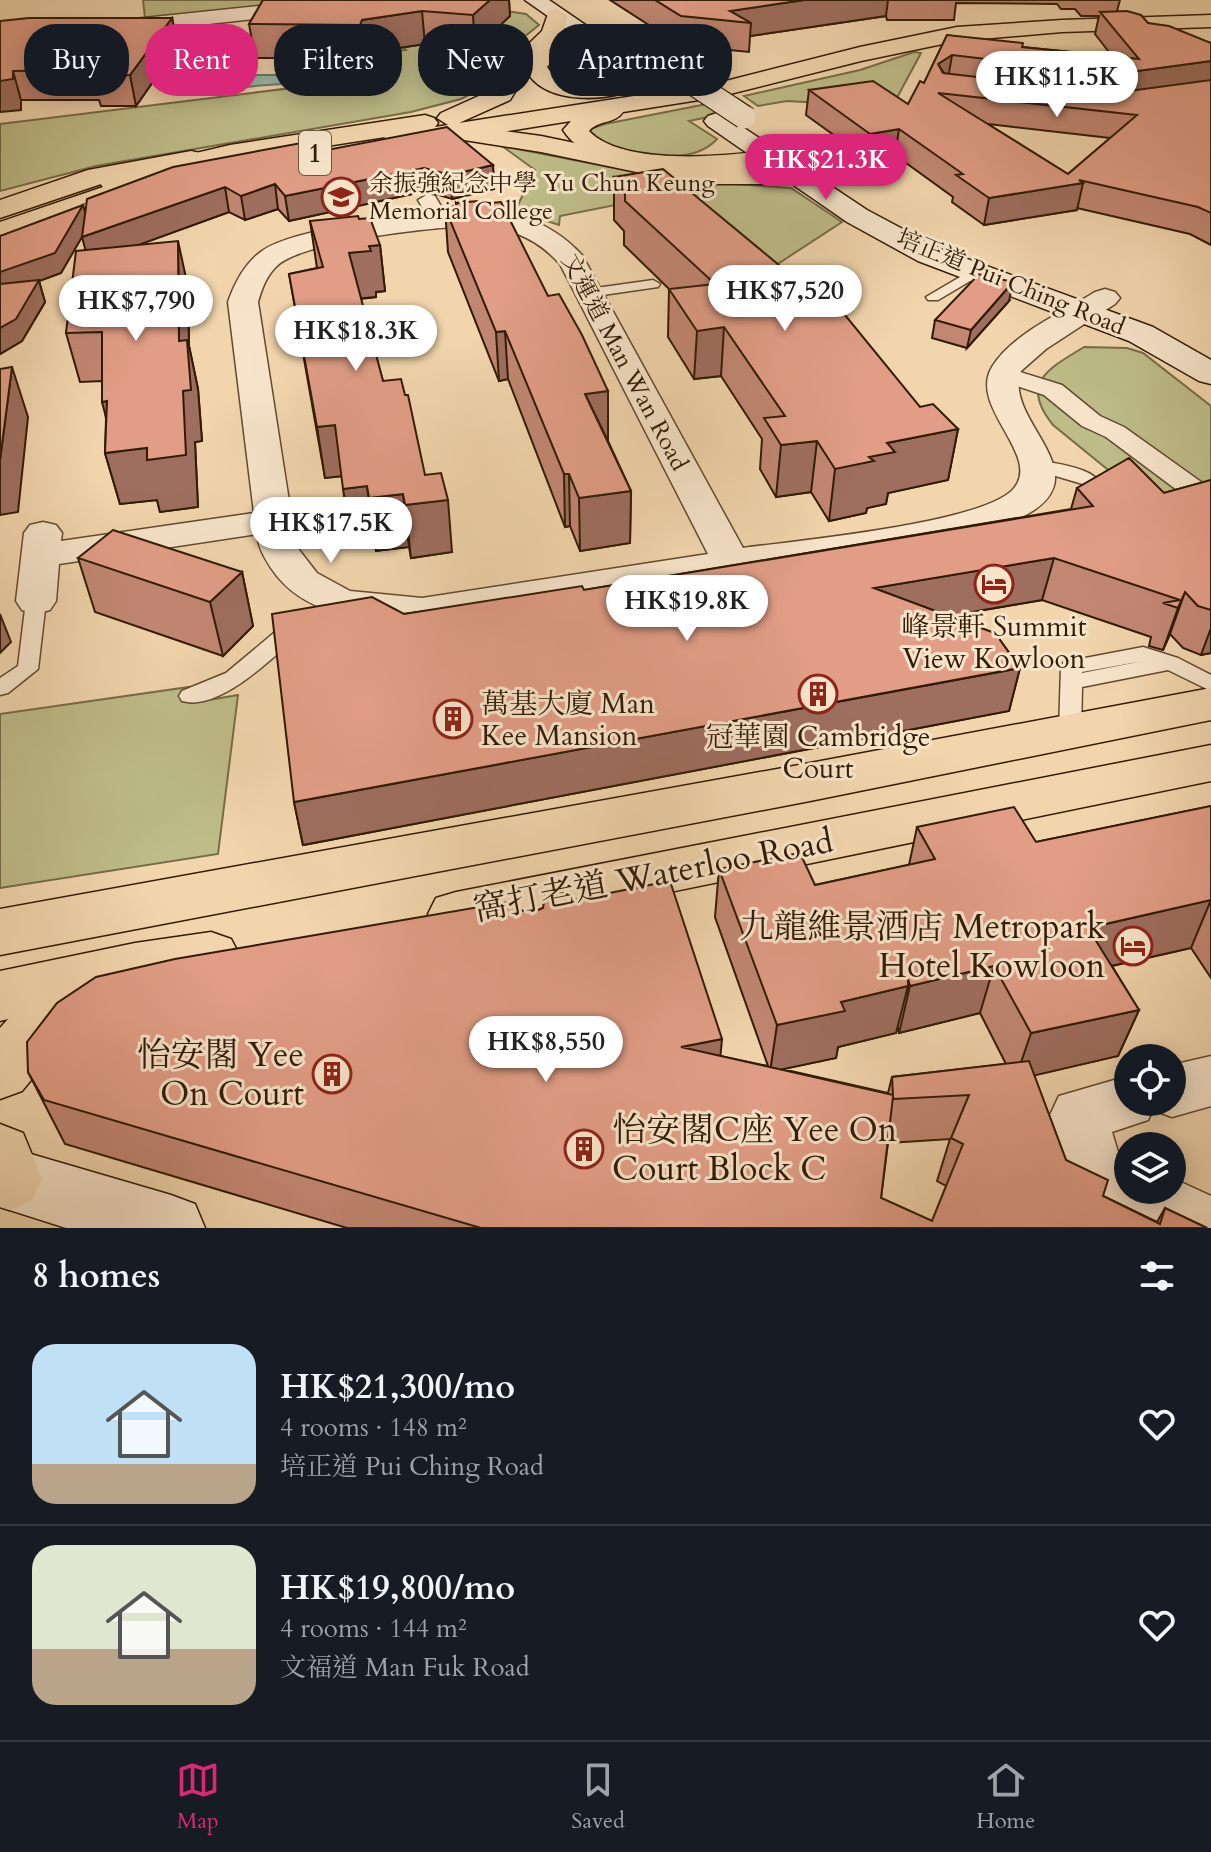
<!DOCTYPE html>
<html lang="en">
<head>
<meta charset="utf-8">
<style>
  :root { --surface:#171b24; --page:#242831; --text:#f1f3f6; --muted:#9ea1a6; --line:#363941; --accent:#db2777 }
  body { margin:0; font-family:Cardo,"Noto Serif TC",serif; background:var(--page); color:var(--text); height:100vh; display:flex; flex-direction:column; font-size:30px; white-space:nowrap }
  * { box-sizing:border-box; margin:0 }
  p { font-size:26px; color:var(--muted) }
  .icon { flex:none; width:44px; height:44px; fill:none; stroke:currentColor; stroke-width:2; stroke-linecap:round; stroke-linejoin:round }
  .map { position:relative; height:1228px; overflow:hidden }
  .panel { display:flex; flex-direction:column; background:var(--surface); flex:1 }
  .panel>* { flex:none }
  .hud { position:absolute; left:24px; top:24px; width:800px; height:72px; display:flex; gap:16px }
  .tools { position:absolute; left:1114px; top:1044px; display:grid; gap:16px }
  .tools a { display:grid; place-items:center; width:72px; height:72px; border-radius:50%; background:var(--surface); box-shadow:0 4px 20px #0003; font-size:40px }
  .price { position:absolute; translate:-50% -68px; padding:0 18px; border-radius:28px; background:#fff; color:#222; font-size:26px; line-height:52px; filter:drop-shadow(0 2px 4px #0008) }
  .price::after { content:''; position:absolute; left:50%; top:48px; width:24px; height:18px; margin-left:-12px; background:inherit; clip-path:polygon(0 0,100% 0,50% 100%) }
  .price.on { background:var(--accent); color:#fff }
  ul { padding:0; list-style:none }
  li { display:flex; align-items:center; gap:24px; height:200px; padding:0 32px }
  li+li { border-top:2px solid var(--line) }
  li span { display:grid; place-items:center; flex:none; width:224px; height:160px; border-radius:24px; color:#555 }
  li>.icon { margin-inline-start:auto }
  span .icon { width:96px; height:96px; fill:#fffc; stroke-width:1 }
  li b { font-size:34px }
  h2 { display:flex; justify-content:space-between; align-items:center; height:96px; padding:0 32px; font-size:34px }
  .pill { padding:0 28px; border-radius:32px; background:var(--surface); box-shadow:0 4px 20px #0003; font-size:28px; line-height:72px }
  .pill.on { background:var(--accent); color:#fff }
  .tab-bar { display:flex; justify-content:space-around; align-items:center; height:112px; border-top:2px solid var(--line); background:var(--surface); font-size:22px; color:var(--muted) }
  .tab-bar a { display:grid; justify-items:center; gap:4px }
  .tab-bar .on { color:var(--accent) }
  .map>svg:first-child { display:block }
</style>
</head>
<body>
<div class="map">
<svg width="1211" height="1228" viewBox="0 0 1211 1228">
  <rect width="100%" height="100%" fill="#f2d5ad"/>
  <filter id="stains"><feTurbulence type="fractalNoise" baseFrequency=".0025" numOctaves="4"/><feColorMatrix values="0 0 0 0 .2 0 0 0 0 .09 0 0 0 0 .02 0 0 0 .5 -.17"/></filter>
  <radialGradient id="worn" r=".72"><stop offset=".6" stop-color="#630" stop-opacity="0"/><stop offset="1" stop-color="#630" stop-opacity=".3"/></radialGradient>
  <path fill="#bebc88" stroke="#786c47" stroke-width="2" d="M143,0H306L308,1L145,18Z
    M500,10L526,14L539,25L504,53L496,72L481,89L461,99L411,112L96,166L0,191V124L332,83L373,53L406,50L401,44Z
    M587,52L602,55L634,76C599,81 576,90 546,69L548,61L564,54Z
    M914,52L921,53L892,107L787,101L758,106L744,96L860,70Z
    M737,98L752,108L689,121L717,139C689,170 625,152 591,138L590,129L605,124Z
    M502,146L676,180L791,188L842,222L767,271L685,191L560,216L559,225L515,211L535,170Z
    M1084,347L1127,348L1143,353L1211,406V517L1177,526L1053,425C1019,383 1048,369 1084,347Z
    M189,687L191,703L238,695L218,854L0,888V714Z"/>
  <path fill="#9bb9a9" stroke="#717a68" stroke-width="2" d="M217,75H288L283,84C267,84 223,91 212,86Z"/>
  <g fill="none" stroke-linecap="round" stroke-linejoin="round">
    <defs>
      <path id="service" d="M977,267L982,268V274L938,300H928L926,297Z
        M653,280L660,284L658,287L589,297L582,293L589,289Z
        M1038,460C1060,465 1099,467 1105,492L1094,504H1082L1079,500L1087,491L1086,485L1032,469L1029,465Z
        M36,595L46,601L38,669L8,693L0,695V678L18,666L26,601Z
        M294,620L304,627L301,632C276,655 220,712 182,701L179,696L182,691L226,673L287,622Z
        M1143,647L1178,658L1211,675V691L1168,670L1082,687L1081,732L1078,738H1062L1059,732L1061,667L1064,662ZM1143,661L1082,673V672Z"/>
      <path id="pedestrian" d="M428,194L435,196L449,220L446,224H432L418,200Z
        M1004,367L1062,385L1100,416L1124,427L1211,489V502H1193L1106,437L1082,426L1044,395L996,379L992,374L996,369Z"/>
      <path id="minor" d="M468,210C516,213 548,219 582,255L743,548C793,541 990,523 1015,487C1040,454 968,406 992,367C1013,333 1062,313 1095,292L1105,289L1115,292L1120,298L1115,304L1046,349L1021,371C1020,377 1018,384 1019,390C1024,434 1097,481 1020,518C1007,524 993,528 979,533L422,624C368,621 304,618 271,568C264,557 258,547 257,534L59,564L56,601L50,610L36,614L22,610L16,601L24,533L30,525L43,522L56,525L62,533L61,541L254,513L228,302C235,282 245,263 262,251C295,227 424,213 468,210ZM468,226C509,229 531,233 560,264L708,554L422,598L350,591L317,573L296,546L258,302C262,288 267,274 279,264C309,241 427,228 468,226Z
        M1211,1056V1106L1172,1117L1153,1110L1148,1120L1112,1132L1118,1152L1128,1157V1190H1172V1178L1211,1196V1228H1147L1072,1190L1063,1170L1050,1115L1059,1096L1128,1076V1102H1172V1065Z"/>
      <path id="tertiary" d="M315,0H383L373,6L0,47V33Z"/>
      <path id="secondary" d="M525,0H549L638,61L635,66H619Z
        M717,113L726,116L867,210L940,249L1153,327L1211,360V384L1199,381L1129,341L918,261L847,222L708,126L704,121L708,116Z
        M0,1145L171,1195L195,1204L205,1228H66L0,1207Z"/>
      <path id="primary" d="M454,124L541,136L694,168H764L817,157L826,159L830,165L826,171L764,184H694L541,152L445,137L441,132L445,127Z
        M191,151L200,153L204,159L200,165L104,183L0,218V200L88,170Z
        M1211,688V720L810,801L0,955V909L810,763Z
        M1211,745V781L456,936L436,930L428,914L436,898L456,892Z
        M211,932L231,939L240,956L231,973L211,980L114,996L106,1015L59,1046L22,1091L0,1099V1028L8,1019L0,1021V971L135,943Z
        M0,1124L23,1133L42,1179L32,1201L9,1210L0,1207Z"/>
      <path id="trunk" d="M556,9L567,15L564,33L557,41L592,39L620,45L623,50L612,57C590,51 562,45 547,67C564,92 595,78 620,84L624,89L620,94C591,101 544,101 527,72L510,100L459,123L718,83L860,47L957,27L1062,20L1211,15V27L1062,32L957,41L861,61L718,97L623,112C615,124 598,120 589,131C626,170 750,155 799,145L808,147L812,153L808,159C750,173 600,189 563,130L571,121L395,149L386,147L382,141L385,137L230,161L155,179L159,184L155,190L104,204L0,241V222L103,187L98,181L102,175L230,145L425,115L434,118L438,123L435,127L448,125L437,118L441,113L492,90L510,62L542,31L549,11Z"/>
    </defs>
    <use href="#service" stroke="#624a30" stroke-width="3"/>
    <use href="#pedestrian" stroke="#624a30" stroke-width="3"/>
    <use href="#minor" stroke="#624a30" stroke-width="3"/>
    <use href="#tertiary" stroke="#624a30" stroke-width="3"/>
    <use href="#secondary" stroke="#321b06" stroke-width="3"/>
    <use href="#primary" stroke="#321b06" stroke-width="3"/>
    <use href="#trunk" stroke="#321b06" stroke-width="3"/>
    <use href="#service" fill="#f7e4ca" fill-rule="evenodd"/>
    <use href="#pedestrian" fill="#f7e4ca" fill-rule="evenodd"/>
    <use href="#minor" fill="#f7e4ca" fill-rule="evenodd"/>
    <use href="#tertiary" fill="#f7e4ca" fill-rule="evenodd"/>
    <use href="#secondary" fill="#f7e4ca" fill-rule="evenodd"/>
    <use href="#primary" fill="#f2d5ad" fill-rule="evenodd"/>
    <use href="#trunk" fill="#f2d5ad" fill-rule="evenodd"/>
    <defs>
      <path id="secondary-bridge" d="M652,56L744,117"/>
    </defs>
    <use href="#secondary-bridge" stroke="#321b06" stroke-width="25" stroke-linecap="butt"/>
    <use href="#secondary-bridge" stroke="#f7e4ca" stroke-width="23"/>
  </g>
  <path fill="#c28773" stroke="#321b06" stroke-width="2" fill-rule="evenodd" d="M263,0H509L510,16L475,49L425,44L366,53L364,58H255L249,24Z
    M610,0H1120L1117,11L1148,23L1211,43V245L1190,234L1077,208V210L984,225L952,202L953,197L895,155L867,159L806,115L809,90L908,104L924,83L947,35L1022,47L1112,56L1095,34L1099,16H1081L1075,9H1061L1057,4L956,3L954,20H887L886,16L750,36L749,52L680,45ZM988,124L1110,138L1068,174Z
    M172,18L178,46L136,106H101L99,100H21V110L0,21Z
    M322,151L493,165L494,189L452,199L426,191L289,221L278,209L245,220L229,212L137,245L188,287L189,346L198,389L202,441L195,442L198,507L160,512L157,500L120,504L105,453L106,419L102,381L80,382L66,333L86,250L82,236L61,273L39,281L45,302L22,341L0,354V236L85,212Z
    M614,177L920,407L958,429L948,480L888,493L886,504L867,508L866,513L829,521L811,492L776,497L760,469L762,439L721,376L694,379L668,337L669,289L624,245V231L614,220Z
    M456,203L548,296L608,391V441L631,491L630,543L580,551L570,526L565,527L508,379L499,381L448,252L445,208L456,206Z
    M359,219L380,245L385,291L376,292V297L360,299L383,381L425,475L452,552L411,558L409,547L376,551L374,539L351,541L342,476L325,478L289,274L317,268L310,221Z
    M1009,301L967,348L932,338L935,320Z
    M1211,480V653L1201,655L1183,648L1170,634L1163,650L1149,646L1151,637L1042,600L948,616L1000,640L1020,668L1009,711L303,845L294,802L404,614L584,590L1071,509L1077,488L1164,493Z
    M78,558L242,572L253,626L223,656L95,612Z
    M1211,806V978L1191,948L1112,966L1139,1010L1118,1056L1034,1075L1066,1160L1103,1196L1157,1222L1165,1208L1207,1228H347L65,1144L28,1072L520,910L531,913L543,908L565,893L566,901L720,1056L768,1066L715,917L719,869L815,885L909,865L917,827L1036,842ZM980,1013L1006,1064L892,1077L888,1093L782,1069L836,1058L838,1047L896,1033L898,1028L899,1033ZM950,1139L937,1181L946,1186L932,1221L881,1198L888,1143Z"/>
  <path fill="#9e6e5e" stroke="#321b06" stroke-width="2" d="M490,0H509L510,16L475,49L473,15Z
    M804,0H888L886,16L750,36L751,23L730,11Z
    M422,11L425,44L366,53L364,58L360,25L362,20Z
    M172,18L178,46L136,106L130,75Z
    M952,55L948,79L938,64Z
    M1211,61V84L1109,98L1115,74Z
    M13,71L21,100V110L0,112V81Z
    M899,129L895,155L867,159L870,134Z
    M493,165L494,189L452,199L450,175Z
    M424,168L426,191L289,221L285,196Z
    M1083,183L1077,210L984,225L989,198Z
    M275,184L278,209L245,220L241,196Z
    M225,187L229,212L89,263L82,237Z
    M83,205L89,225L61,273L39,281L45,302L22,341L0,354V272Z
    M178,241L188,287L189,346L198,389L202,441L195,442L198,507L160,512L157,500L120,504L105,453L115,452L102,402L107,401L147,448L179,341Z
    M380,245L385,291L376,292V297L355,299L349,253L369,246Z
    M1013,282L1009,301L967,348L971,330Z
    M724,327L721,376L694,379L697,331Z
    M505,331L508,379L499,381L496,332Z
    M12,367L28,417L18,512L0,515V460Z
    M608,391V441L585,394Z
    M335,425L343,476L325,478L317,427Z
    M958,429L948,480L888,493L886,504L867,508L866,513L829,521L835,469L887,443Z
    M817,441L811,492L776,497L781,445Z
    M564,474H569L570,526L565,527Z
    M367,486L374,539L351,541L343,489Z
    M631,491L630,543L580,551L579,498Z
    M403,494L409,547L376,551L369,498Z
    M448,500L452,552L411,558L405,505Z
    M1054,558L1042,600L868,630L874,588Z
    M242,572L253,626L223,656L210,602Z
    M1185,592L1170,634L1163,650L1178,608Z
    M0,614L11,642L0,653Z
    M1211,628V653L1201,655Z
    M1020,668L1009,711L303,845L294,802Z
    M1211,900L1191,948L1071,975L1088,928Z
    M994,966L980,1013L899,1033L910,986Z
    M908,986L896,1033L838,1047L836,1058L770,1072L777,1025L841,1002Z
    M1139,1010L1118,1056L1015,1080L1031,1033Z
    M722,1039L718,1083L681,1047Z"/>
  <path fill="#e19d86" stroke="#321b06" stroke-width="2" fill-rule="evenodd" d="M263,0H490L473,15L422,11L362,20L360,25L249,24Z
    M655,0H804L730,11L751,23L681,16Z
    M1127,11L1141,15L1148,23L1169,26L1211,43V61L1115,74L952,55L938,64L943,73L1114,93L1211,80V213L1198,207L1079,180L1083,183L989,198L956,175L963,174L899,129L870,134L809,90L873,81L908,104L920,81L924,83L947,35L1023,43L1022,47L1139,59L1100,12ZM938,93L1137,115L1068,174Z
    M29,18H172L130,75L94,76L98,70L13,71V79L0,81V21Z
    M447,127L493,165L450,175L424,168L285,196L275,184L241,196L225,187L82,237L87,199L173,167L312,141L322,151Z
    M663,169L791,275L810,272L920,407L933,404L958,429L887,443L895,452L869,457L874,461L835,469L817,441L781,445L764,418L785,416L724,327L697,331L669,289L715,284L625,201V188L614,177Z
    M490,200L491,203L501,202L548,296L559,294L582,335L608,391L585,394L631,491L579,498L569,474H564L505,331L496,332L445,208L457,206L456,203Z
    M83,205L55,253L0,272V236Z
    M358,216L359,219L370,218L380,245L369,246L371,251L349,253L383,381L401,379L405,395H408L425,475L441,473L448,500L405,505L403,494L369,498L367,486L343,489L335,425L317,427L289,274L323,267L310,221Z
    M178,241L179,341L187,340L191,390L183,391L186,455L147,460V448L105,453L107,401L102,402V332L66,333L76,251Z
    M979,274L1013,282L971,330L935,320Z
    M39,280L16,319L0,328V284Z
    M12,367L0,460V369Z
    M1129,458L1164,493L1211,480V610L1198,606L1185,592L1178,608L1163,603L1180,600L1054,558L874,588L1000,635V640L1020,668L294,802L272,614L372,597L404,614L582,586L584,590L1093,506L1077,488Z
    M113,530L242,572L210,602L78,558Z
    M1211,806V900L1088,928L1139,1010L1031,1033L994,966L910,986L908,979V986L841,1002L845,1011L777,1025L719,869L800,853L815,885L935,859L917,827L1014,807L1036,842Z
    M670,881L722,1039L681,1047L893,1095L892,1077L1029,1061L1066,1160L1108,1180L1103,1196L1160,1224L1165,1208L1207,1228H481L44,1100L28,1072L27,1042L57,1003L96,977L175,959L515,901L520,910L531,913L543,908L545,896L565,893L564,902ZM969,1095L951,1138L963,1144L932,1221L881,1198L893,1097L894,1099Z"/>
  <defs>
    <symbol id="school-ring" viewBox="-11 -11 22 22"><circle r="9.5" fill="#f7e4ca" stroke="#8f2418" stroke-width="1.5"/><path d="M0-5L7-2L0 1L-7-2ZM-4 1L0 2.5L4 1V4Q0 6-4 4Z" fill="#8f2418"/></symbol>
    <symbol id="hotel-ring" viewBox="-11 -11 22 22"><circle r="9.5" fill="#f7e4ca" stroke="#8f2418" stroke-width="1.5"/><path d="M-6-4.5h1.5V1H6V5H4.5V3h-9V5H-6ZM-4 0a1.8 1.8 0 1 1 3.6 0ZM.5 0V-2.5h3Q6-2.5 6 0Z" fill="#8f2418"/></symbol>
    <symbol id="building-ring" viewBox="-11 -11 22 22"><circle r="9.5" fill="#f7e4ca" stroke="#8f2418" stroke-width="1.5"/><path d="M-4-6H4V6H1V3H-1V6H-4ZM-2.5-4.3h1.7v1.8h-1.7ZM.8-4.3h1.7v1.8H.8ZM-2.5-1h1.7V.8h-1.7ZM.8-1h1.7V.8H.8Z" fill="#8f2418"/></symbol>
  </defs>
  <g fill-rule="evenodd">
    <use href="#school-ring" x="319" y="175" width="44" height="44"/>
    <use href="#hotel-ring" x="972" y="562" width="44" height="44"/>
    <use href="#building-ring" x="796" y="672" width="44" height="44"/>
    <use href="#building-ring" x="431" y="697" width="44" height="44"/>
    <use href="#hotel-ring" x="1111" y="924" width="44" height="44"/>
    <use href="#building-ring" x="310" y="1052" width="44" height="44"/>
    <use href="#building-ring" x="562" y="1127" width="44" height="44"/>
  </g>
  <g text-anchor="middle" stroke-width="6" stroke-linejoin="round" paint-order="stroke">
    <g font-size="24" fill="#321b06" stroke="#f7e4ca" text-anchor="start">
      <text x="369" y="191">余振強紀念中學 Yu Chun Keung<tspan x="369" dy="28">Memorial College</tspan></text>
    </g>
    <g font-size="24" fill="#321b06" stroke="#f7e4ca">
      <text transform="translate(1011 282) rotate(22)" y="8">培正道 Pui Ching Road</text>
      <text transform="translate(625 362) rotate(62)" y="8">文運道 Man Wan Road</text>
    </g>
    <rect fill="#f7e4ca" stroke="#6d5741" stroke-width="2" x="299" y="131" width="32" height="44" rx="6"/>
    <g font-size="26" font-weight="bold" fill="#321b06">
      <text x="315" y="162">1</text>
    </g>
    <g font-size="28" fill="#321b06" stroke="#f7e4ca">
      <text x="994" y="636">峰景軒 Summit<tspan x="994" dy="32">View Kowloon</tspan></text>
      <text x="481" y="713" text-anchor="start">萬基大廈 Man<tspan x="481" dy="32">Kee Mansion</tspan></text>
      <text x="818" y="746">冠華園 Cambridge<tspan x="818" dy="32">Court</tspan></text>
    </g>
    <g font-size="34" fill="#321b06" stroke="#f7e4ca">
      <text transform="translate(653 874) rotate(-11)" y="12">窩打老道 Waterloo Road</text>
    </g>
    <g font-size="34" fill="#321b06" stroke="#f7e4ca" text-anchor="end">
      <text x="1105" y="938">九龍維景酒店 Metropark<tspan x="1105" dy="39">Hotel Kowloon</tspan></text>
      <text x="304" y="1066">怡安閣 Yee<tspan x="304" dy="39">On Court</tspan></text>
      <text x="612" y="1141" text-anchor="start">怡安閣C座 Yee On<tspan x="612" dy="39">Court Block C</tspan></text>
    </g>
  </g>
  <rect width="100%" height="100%" filter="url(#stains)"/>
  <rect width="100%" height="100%" fill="url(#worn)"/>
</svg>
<div class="tools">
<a><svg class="icon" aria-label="locate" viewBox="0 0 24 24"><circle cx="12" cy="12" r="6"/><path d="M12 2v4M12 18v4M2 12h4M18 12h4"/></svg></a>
<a><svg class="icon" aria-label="layers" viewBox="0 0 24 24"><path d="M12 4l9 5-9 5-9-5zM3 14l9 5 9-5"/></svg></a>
</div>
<b class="price" style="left:1057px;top:119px">HK$11.5K</b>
<b class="price on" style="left:826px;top:202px">HK$21.3K</b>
<b class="price" style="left:785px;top:333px">HK$7,520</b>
<b class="price" style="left:136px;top:343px">HK$7,790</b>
<b class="price" style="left:356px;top:373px">HK$18.3K</b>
<b class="price" style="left:331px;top:565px">HK$17.5K</b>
<b class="price" style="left:687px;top:643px">HK$19.8K</b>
<b class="price" style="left:546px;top:1084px">HK$8,550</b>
<div class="hud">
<a class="pill">Buy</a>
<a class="pill on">Rent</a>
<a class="pill">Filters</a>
<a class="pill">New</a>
<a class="pill">Apartment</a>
</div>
</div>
<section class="panel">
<h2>8 homes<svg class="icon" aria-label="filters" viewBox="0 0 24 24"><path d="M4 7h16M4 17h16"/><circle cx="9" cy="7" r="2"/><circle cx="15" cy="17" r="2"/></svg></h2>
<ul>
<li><span style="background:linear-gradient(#bfe0f5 75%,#b9a48a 0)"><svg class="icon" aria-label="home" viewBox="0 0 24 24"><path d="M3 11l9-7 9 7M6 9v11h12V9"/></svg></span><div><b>HK$21,300/mo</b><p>4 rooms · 148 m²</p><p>培正道 Pui Ching Road</p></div><svg class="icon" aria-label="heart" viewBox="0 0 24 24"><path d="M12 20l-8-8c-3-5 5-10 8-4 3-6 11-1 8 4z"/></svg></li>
<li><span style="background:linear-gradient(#dfe7d0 65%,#b9a48a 0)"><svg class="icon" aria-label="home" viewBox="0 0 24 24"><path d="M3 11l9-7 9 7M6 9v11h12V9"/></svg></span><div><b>HK$19,800/mo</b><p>4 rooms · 144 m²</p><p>文福道 Man Fuk Road</p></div><svg class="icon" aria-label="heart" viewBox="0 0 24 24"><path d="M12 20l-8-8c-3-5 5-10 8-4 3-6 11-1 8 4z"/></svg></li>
</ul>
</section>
<nav class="tab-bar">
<a class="on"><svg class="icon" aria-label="map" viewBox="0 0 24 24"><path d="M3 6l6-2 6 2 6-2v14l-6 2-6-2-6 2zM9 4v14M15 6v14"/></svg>Map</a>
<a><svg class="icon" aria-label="saved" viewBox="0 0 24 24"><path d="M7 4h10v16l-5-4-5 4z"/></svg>Saved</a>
<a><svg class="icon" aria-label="home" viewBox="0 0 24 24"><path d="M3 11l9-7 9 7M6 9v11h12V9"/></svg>Home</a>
</nav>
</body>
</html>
